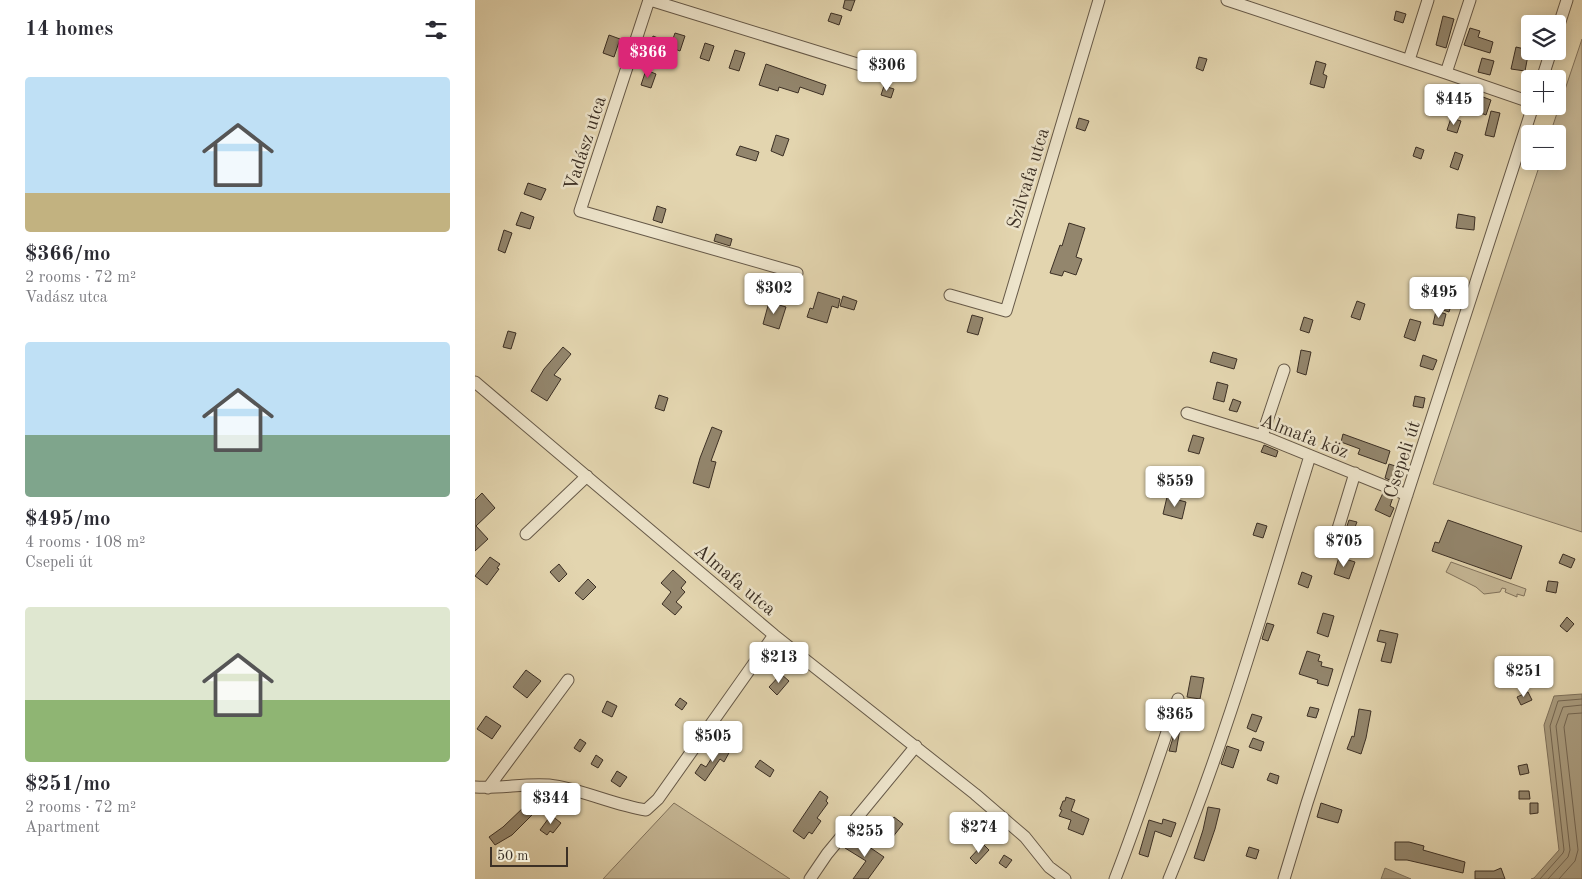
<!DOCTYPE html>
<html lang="en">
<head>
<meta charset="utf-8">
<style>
  :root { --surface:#fff; --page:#f2f2f3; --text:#2b2b33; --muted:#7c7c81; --accent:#db2777 }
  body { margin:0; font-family:"Old Standard TT",serif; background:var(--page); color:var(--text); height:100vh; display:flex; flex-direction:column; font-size:19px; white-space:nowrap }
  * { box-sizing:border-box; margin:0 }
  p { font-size:16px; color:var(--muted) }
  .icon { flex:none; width:28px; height:28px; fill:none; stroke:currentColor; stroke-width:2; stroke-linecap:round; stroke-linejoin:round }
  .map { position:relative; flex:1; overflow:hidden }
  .drawer { display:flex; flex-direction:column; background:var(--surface); width:475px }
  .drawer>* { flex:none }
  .controls { position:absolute; left:1046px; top:15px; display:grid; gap:10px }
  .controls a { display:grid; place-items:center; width:45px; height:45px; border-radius:5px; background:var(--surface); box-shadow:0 2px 12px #0003; font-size:25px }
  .scale { position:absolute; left:15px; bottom:12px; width:78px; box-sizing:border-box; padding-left:5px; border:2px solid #3c3025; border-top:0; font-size:14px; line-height:18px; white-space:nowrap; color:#3c3025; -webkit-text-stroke:4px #ede4cb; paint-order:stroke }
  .price { position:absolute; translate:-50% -42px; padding:0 11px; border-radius:5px; background:#fff; color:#222; font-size:16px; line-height:32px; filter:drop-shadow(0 1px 2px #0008) }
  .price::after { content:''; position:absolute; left:50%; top:30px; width:15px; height:11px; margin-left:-8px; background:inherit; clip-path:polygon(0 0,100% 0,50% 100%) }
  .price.active { background:var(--accent); color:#fff }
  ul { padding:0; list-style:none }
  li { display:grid; align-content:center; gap:10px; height:265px; padding:0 25px }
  li span { display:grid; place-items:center; height:155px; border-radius:5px; color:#555 }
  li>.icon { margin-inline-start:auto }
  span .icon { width:90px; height:90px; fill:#fffc; stroke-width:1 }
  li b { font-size:21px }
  h2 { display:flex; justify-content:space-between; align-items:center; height:60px; padding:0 25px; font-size:21px }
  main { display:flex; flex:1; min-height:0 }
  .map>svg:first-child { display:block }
</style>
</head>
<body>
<main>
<section class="drawer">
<h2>14 homes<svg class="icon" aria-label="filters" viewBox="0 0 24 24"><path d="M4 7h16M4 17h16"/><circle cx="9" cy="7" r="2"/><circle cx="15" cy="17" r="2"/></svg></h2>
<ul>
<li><span style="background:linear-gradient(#bfe0f5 75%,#c2b280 0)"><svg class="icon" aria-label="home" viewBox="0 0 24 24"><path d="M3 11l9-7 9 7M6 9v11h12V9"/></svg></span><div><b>$366/mo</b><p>2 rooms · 72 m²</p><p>Vadász utca</p></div></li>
<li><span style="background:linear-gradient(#bfe0f5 60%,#7fa58c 0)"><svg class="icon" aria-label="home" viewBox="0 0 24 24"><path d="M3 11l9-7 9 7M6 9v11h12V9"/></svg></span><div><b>$495/mo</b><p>4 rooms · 108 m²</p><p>Csepeli út</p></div></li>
<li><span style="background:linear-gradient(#dfe7d0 60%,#8fb573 0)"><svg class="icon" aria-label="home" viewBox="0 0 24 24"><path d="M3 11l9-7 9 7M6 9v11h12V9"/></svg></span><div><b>$251/mo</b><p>2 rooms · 72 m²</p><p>Apartment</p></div></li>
</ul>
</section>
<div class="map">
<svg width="1107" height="879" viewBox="0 0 1107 879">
  <rect width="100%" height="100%" fill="#e3d5af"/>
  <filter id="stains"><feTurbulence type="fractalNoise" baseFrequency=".004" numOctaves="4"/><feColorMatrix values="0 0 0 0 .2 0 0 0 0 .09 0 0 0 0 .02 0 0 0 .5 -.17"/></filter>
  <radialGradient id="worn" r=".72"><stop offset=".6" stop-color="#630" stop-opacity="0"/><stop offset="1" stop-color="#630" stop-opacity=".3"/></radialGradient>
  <path fill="#c7b998" stroke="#82745e" d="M1107,39V532L958,484L1066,161H1082V134H1075Z
    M976,562L1051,589L1049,596L1042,594V597L1030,592L1031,589L1027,588L1025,592L1009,594L1001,587L971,572Z
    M199,803L315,879H128Z"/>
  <path fill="#aa9d80" stroke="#7e715c" d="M1107,694V879H1056L1059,878L1084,850L1069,725L1079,696Z
    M910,868L936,879H906Z"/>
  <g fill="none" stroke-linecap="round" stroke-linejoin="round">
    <path stroke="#736652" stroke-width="1" d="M1065,879L1088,853L1089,850L1075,726L1083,701L1107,699
      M1073,879L1093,857L1095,850L1081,726L1088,707L1107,705
      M1084,879L1100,861L1103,850L1089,727L1093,714L1107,713"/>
  </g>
  <path fill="#93866d" stroke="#3c3025" d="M370,0H380L376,11L368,8Z
    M921,11L931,14L928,23L919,20Z
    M356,13L367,16L364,25L353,21Z
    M968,16L979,19L971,48L961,45Z
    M995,28L1005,31L1003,37L1018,42L1015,53L989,45Z
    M200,33L210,36L205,51L195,47Z
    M134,35L145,39L139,57L128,53Z
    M178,36L188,40L185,50L175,47Z
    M230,43L239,46L234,61L225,58Z
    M1041,47L1054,50L1050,71L1036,69Z
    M260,50L270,53L264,71L254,68Z
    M724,57L732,59L728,71L721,68Z
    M1007,58L1019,61L1015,75L1003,72Z
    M841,61L851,64L848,74L852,76L849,88L835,84Z
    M291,64L351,85L348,95L325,87L323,93L304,87L303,91L284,85Z
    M171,70L181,74L176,88L166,85Z
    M409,86L419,89L416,98L406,95Z
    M1008,97L1016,100L1011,115L1003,112Z
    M1016,111L1025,113L1019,137L1010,135Z
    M604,118L614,121L610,131L601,128Z
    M976,118L986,121L982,133L972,130Z
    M301,135L314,139L308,156L296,151Z
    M265,146L284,152L281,161L261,155Z
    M941,147L949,150L946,159L938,156Z
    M980,152L988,155L983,170L975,167Z
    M53,183L71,189L66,200L49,194Z
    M182,206L191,209L187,223L178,220Z
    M46,212L59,217L55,229L41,225Z
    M983,214L1000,217L999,230L981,228Z
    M594,223L610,228L601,257L607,259L601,275L589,271L587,276L575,273L585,245L587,246Z
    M29,230L37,233L30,253L23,250Z
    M241,234L257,239L255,246L239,241Z
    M971,288L981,291L974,312L965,309Z
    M343,292L365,299L363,308L357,306L352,323L332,317L335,308L338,309Z
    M368,296L382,301L379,310L365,306Z
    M882,301L890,304L885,320L876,317Z
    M294,302L311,307L304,329L288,324Z
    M961,311L971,314L968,326L958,324Z
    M497,315L508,318L503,335L492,332Z
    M829,317L838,320L834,333L825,330Z
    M935,319L946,322L940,341L929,337Z
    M33,331L41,333L36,349L28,347Z
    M88,347L96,354L79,375L86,379L72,401L56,391L69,369Z
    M826,350L836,352L831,375L822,372Z
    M738,352L762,359L759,369L735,362Z
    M948,355L962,360L958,370L945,366Z
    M742,382L753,385L749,402L738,399Z
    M184,395L193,398L189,411L180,408Z
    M940,396L950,398L948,408L938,406Z
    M758,399L766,402L762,412L754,410Z
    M237,427L247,431L236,461L241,462L234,488L218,483L225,458Z
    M868,434L915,451L911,464L883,454L885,449L866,442Z
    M718,435L729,438L724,454L713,451Z
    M789,445L803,451L801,457L786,452Z
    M914,464L930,469L926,483L924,484L910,478Z
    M7,493L20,508L1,526L13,539L0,551V500Z
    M908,493L918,497L915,506L919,508L915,517L900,510Z
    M692,497L711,502L707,519L688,514Z
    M874,520L882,522L878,532L871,529Z
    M973,520L1047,546L1036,579L957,551L960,542L964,543Z
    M782,523L792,526L788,538L778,535Z
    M1088,554L1100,559L1096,568L1084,563Z
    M15,557L25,564L22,568L24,569L12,585L0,576Z
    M864,557L880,562L874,579L859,574Z
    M84,564L92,574L84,582L75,572Z
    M198,570L211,582L206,588L210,592L201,602L207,607L200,615L187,604L196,592L186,583Z
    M827,572L837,576L833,588L823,584Z
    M113,579L121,587L108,600L100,593Z
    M1073,581L1083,582L1081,593L1071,591Z
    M848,613L859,616L853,637L842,633Z
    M1092,617L1099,624L1092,632L1085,626Z
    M792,623L799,625L793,641L787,639Z
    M905,630L923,634L916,663L906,661L911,643L902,641Z
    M832,651L845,655L843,661L847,662L846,666L858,669L853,686L842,683L843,680L824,674Z
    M51,670L66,681L52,698L38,687Z
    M306,674L314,681L302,695L294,687Z
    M716,676L729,678L725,699L712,697Z
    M1053,692L1057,700L1046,705L1042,697Z
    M205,698L212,703L207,710L200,705Z
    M132,701L142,706L137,717L127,712Z
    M835,707L844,709L841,718L832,716Z
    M884,709L896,711L891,738L886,754L872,749L877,736L879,737Z
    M777,714L787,717L781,732L772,728Z
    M11,716L26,726L17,739L2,729Z
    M701,728L705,729L701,752L694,751Z
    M778,738L789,742L786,751L774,747Z
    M105,739L111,743L105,752L99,748Z
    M245,745L255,751L249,762L245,759L230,781L220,773L226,764L231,767Z
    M752,746L764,750L758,768L746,764Z
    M121,755L128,760L123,768L116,764Z
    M285,760L299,770L295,777L280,767Z
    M1052,764L1054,773L1045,775L1043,766Z
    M142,771L152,777L145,787L136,781Z
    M795,773L804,776L802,784L792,780Z
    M345,791L353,797L351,801L353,803L342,818L346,821L337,834L334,832L329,839L318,831Z
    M1044,791H1054L1055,799H1044Z
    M591,797L600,800L596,811L614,819L608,835L593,829L596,820L584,816L587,810L585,809L588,801H590Z
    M846,803L867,810L863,823L842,817Z
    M1055,803H1063V813L1055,814Z
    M50,806L58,814L37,835L20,845L14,837L28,827Z
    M733,807L745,809L740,829L729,861L719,858L728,830Z
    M76,815L86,823L78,833L75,831L72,835L65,830Z
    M419,817L428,824L417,838L408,831Z
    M688,819L701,823L696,837L680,831L673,857L664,854L674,820L687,824Z
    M378,836L409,857L393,879H378L391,861L370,848Z
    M920,842H934L949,846L948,850L990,862L988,873L932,860H920Z
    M508,844L514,850L501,864L495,858Z
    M774,847L784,850L781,859L771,856Z
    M529,855L537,860L531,868L524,863Z
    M1026,868L1030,879H1000V871H1019Z"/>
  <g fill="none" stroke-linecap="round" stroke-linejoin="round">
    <defs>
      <path id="street" d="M174,0L105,211L322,273
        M175,0L392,67
        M752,0L971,73L1055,102
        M1082,31L1092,0
        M934,60L953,0
        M971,73L995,0
        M1067,79L1076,51
        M475,295L531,311L624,0
        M0,382L299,635L500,794L550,837L574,867L590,879
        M712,413L787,436L932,495
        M787,436L809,370
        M51,534L112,476
        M858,545L880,473
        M0,787C25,789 49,783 74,785C107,789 138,805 171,810L183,799L299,635
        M13,788L93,680
        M335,879L352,854L441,746
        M640,879C663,820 683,759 703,699
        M694,879C751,742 791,598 835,456
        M809,879L832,803L1058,106"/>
    </defs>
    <use href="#street" stroke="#665948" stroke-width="13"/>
    <use href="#street" stroke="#ede4cb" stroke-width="11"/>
  </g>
  <g text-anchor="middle" stroke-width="5" stroke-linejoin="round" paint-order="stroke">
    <g font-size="19" fill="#3c3025" stroke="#ede4cb">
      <text transform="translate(109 143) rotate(-72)" y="7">Vadász utca</text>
      <text transform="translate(552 178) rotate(-73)" y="7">Szilvafa utca</text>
      <text transform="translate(830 435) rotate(21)" y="7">Almafa köz</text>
      <text transform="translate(926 459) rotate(-72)" y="7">Csepeli út</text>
      <text transform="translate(261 579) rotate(40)" y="7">Almafa utca</text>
    </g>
  </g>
  <rect width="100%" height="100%" filter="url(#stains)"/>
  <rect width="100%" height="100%" fill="url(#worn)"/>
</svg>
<div class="controls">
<a><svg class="icon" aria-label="layers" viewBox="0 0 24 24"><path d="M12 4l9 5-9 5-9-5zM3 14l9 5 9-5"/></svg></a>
<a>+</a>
<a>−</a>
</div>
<div class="scale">50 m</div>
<b class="price active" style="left:173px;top:79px">$366</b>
<b class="price" style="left:412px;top:92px">$306</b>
<b class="price" style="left:979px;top:126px">$445</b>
<b class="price" style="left:299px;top:315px">$302</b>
<b class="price" style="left:964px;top:319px">$495</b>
<b class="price" style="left:700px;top:508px">$559</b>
<b class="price" style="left:869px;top:568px">$705</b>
<b class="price" style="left:304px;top:684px">$213</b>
<b class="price" style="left:1049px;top:698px">$251</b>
<b class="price" style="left:700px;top:741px">$365</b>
<b class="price" style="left:238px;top:763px">$505</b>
<b class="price" style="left:76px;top:825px">$344</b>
<b class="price" style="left:504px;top:854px">$274</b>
<b class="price" style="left:390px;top:858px">$255</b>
</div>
</main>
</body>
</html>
